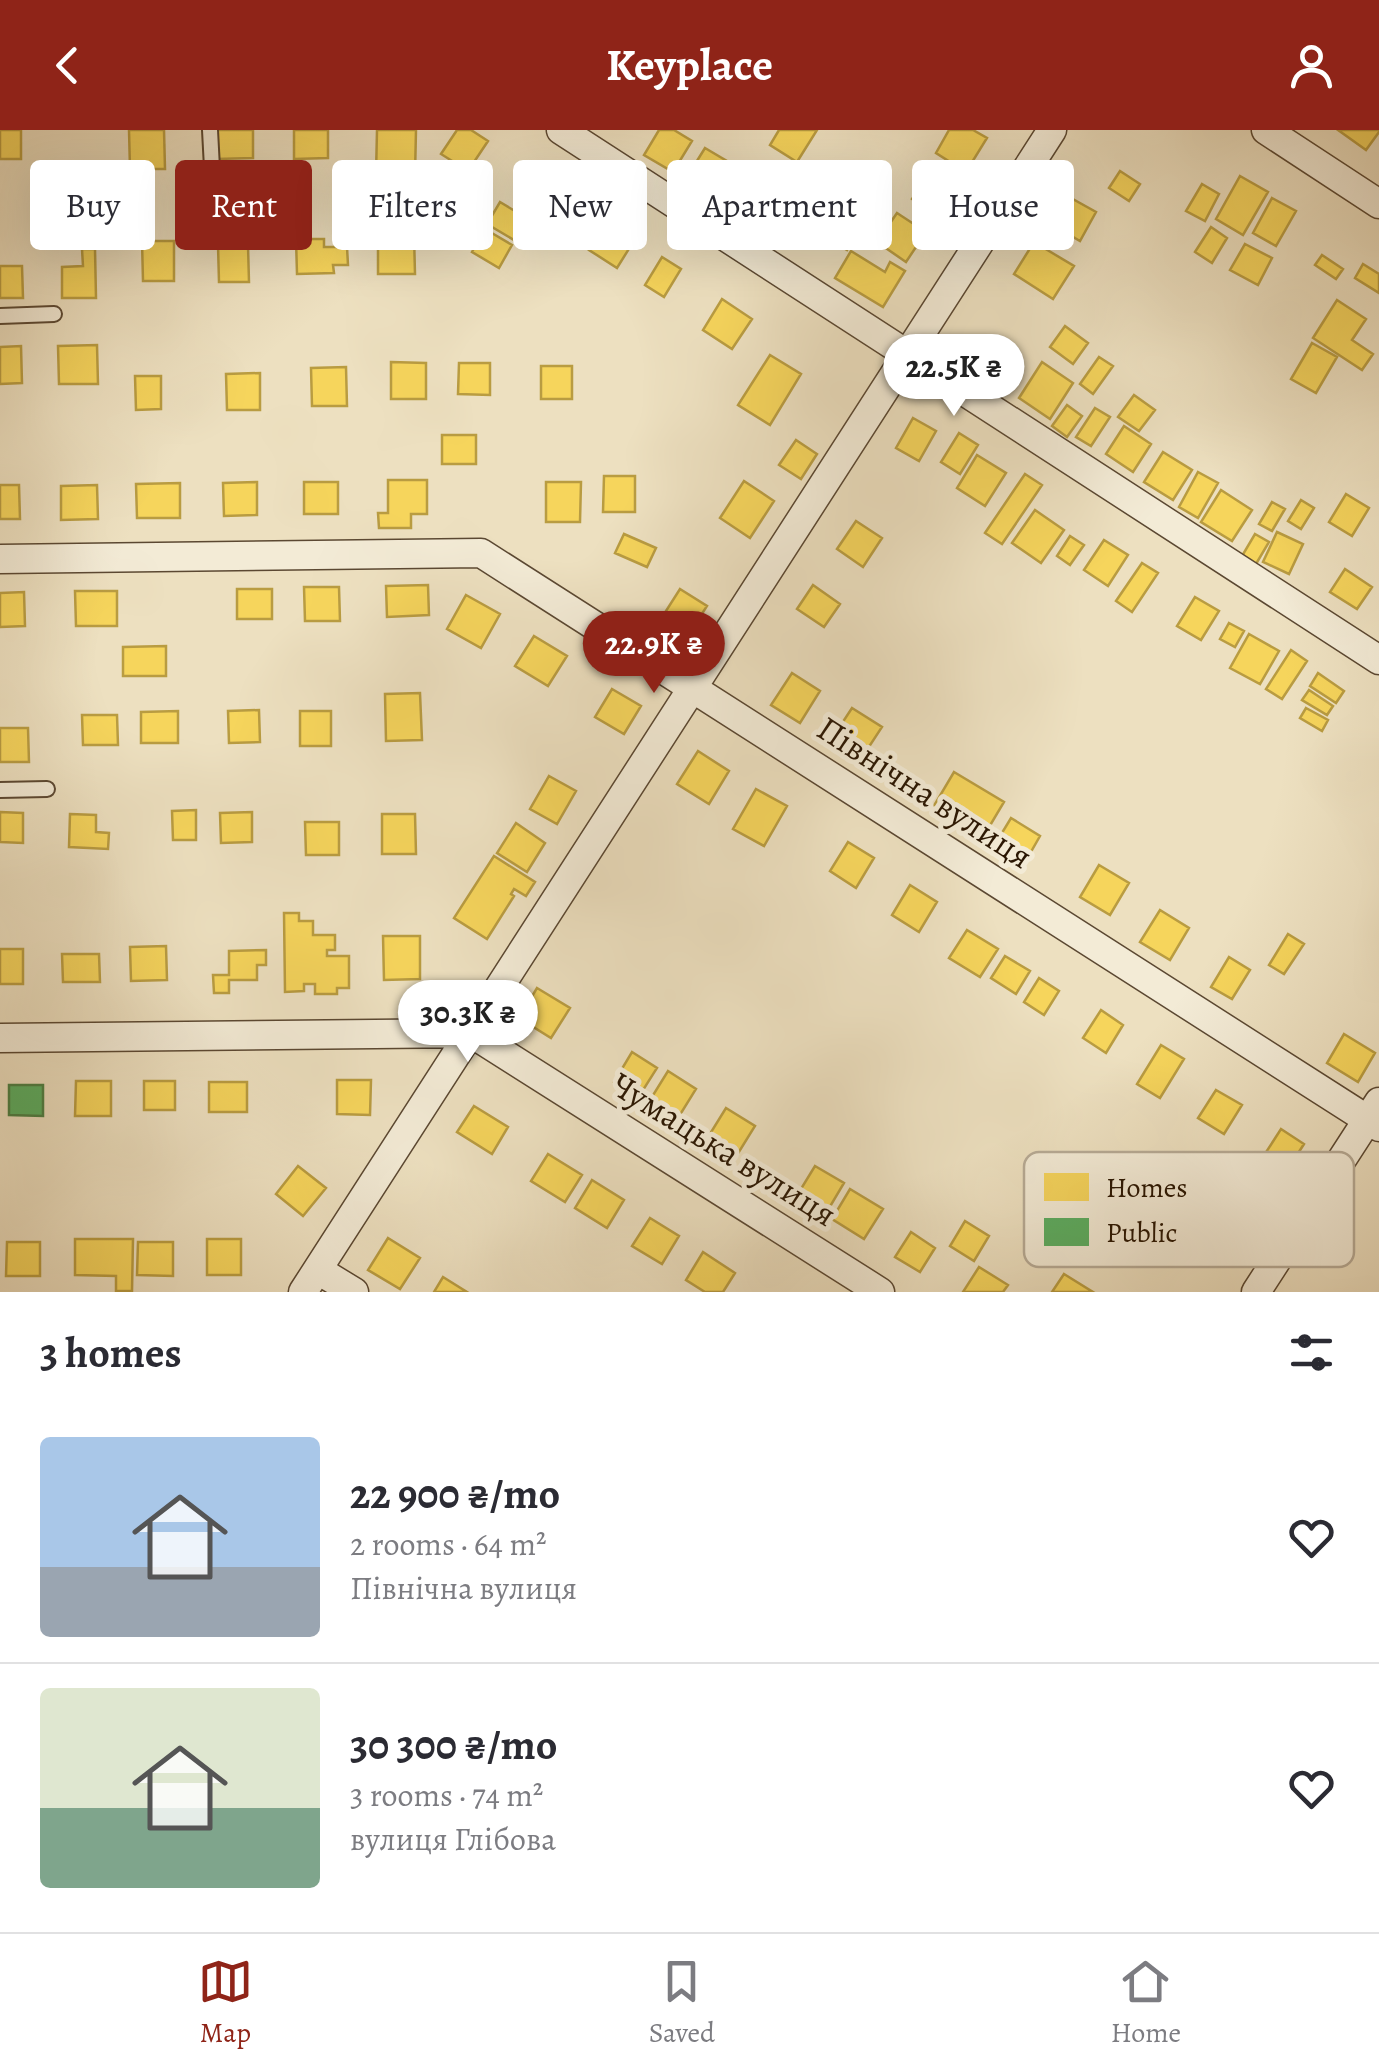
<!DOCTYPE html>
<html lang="en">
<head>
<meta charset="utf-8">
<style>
  :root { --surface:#fff; --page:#f2f2f3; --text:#2b2b33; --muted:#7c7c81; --line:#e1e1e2; --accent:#8f2418 }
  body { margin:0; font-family:Alegreya,serif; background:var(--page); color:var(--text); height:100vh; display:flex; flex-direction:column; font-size:38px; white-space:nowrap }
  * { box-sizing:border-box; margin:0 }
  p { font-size:32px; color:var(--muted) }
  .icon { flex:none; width:55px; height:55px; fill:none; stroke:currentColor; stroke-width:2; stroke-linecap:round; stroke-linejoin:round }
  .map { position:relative; height:1162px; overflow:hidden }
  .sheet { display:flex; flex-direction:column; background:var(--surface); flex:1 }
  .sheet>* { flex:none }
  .hud { position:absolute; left:30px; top:30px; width:1320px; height:90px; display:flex; gap:20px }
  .price { position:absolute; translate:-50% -85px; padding:0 22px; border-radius:35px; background:#fff; color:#222; font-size:32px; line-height:65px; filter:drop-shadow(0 2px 5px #0008) }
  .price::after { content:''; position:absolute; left:50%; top:60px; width:30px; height:22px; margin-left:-15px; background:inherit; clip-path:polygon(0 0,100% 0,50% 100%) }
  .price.active { background:var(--accent); color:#fff }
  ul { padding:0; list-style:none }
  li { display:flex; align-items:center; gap:30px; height:250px; padding:0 40px }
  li+li { border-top:2px solid var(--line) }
  li span { display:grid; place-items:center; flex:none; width:280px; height:200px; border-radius:10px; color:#555 }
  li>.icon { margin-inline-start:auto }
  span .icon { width:120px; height:120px; fill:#fffc; stroke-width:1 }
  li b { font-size:42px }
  h2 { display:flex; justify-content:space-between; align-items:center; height:120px; padding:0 40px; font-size:42px }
  .tag { padding:0 35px; border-radius:10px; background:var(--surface); box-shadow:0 10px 40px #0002; font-size:35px; line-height:90px }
  .tag.active { background:var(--accent); color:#fff }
  header { display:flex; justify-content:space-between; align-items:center; height:130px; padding:0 40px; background:var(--accent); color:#fff; font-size:45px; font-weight:700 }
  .tabs { display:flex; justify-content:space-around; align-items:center; height:140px; border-top:2px solid var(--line); background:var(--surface); font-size:28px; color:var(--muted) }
  .tabs a { display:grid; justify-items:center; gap:5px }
  .tabs .active { color:var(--accent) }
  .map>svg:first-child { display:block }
</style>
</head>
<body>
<header><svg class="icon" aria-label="back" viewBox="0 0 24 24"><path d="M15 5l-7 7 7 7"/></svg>Keyplace<svg class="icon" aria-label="person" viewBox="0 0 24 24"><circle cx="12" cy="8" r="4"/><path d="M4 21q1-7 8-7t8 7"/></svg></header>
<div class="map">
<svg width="1379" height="1162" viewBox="0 0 1379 1162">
  <rect width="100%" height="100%" fill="#ede0c0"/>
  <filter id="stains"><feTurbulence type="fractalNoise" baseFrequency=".002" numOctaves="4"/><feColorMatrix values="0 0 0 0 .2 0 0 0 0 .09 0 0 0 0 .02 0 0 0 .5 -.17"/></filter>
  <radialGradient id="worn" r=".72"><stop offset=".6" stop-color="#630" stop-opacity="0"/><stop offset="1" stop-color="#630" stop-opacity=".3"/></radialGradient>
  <path fill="#f6d55c" stroke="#b99c41" stroke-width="2.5" d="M0,0H21V29H0Z
    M129,0H164L165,39H130Z
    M216,0H253V28L217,29Z
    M294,0H328V28L294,29Z
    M377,0H416L415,45H376Z
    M457,0H471L488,11L468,41L441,24Z
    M659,0H674L692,11L673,42L644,25Z
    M779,0H817L797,32L770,15Z
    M949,0H973L987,8L966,42L936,23Z
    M1338,0H1379V2L1366,20Z
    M705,18L737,37L716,70L685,50Z
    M933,39L959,57L938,88L912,69Z
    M1120,41L1140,54L1129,71L1109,58Z
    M861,45L888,61L881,73L854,57Z
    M1240,46L1268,62L1243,105L1216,89Z
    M1202,54L1219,64L1205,91L1186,81Z
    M747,56L775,74L760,100L731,81Z
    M1062,63L1096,82L1080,111L1046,91Z
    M570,65L597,83L579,109L552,91Z
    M1272,68L1296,81L1276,116L1253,103Z
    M500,72L533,92L519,113L487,94Z
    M897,83L926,102L906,132L877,112Z
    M607,92L635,109L617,138L589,120Z
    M833,95L854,108L847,120L826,107Z
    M1211,97L1227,108L1212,133L1195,122Z
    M485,99L512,115L499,138L472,122Z
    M378,105H414L415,144H378Z
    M296,109H324V117H347L348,135H333L334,143L297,144Z
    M142,111H174V151H143Z
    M1034,112L1074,136L1053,169L1014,144Z
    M1245,114L1272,128L1258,155L1230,140Z
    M218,115H248L249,152H219Z
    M82,119H95L96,168H62V137L83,136Z
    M851,121L885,142L890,132L905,141L883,177L835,148Z
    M1322,125L1343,139L1336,149L1315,135Z
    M662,127L681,139L664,167L645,155Z
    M1363,134L1379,144V163L1355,148Z
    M0,136H22L23,168H0Z
    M722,169L752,189L732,219L703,200Z
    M1337,170L1366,189L1352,210L1373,224L1362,240L1313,208Z
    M1065,196L1088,213L1073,234L1050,217Z
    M1312,213L1337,227L1316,263L1291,249Z
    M97,215L98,254H59L58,216Z
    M21,216L22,253L0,254V217Z
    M770,225L801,244L770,295L738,275Z
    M1099,227L1113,236L1093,264L1080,254Z
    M391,232L426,233V269H391Z
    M1042,232L1073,253L1050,289L1019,268Z
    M459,233H490V265L458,264Z
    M541,236H572V269H541Z
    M346,237L347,276H312L311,238Z
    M260,243V280H227L226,244Z
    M135,246H161V279L136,280Z
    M1134,265L1155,280L1139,301L1118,287Z
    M1067,275L1082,286L1067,307L1052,296Z
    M1095,278L1110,287L1091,316L1076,307Z
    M913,288L936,301L919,331L896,318Z
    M1124,296L1151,314L1133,342L1106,324Z
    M959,303L978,315L960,344L941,332Z
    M442,305H476V334H442Z
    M796,310L817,324L801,349L779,335Z
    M1163,322L1192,340L1173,370L1144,352Z
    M977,325L1006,343L985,376L957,358Z
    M1198,342L1218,353L1198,388L1179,377Z
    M1025,344L1042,355L1002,414L985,403Z
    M604,346H635V382H603Z
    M388,350H427V384H411V398H379L378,383H388Z
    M744,351L774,371L750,408L720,388Z
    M257,352V385L224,386L223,353Z
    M304,352H338V384H304Z
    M546,352H581L580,392H546Z
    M180,353V388H137L136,354Z
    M0,355H19L20,389H0Z
    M97,355L98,389L61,390V356Z
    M1221,360L1252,380L1232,411L1201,392Z
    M1346,364L1369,378L1352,406L1329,392Z
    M1301,370L1314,378L1301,399L1288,391Z
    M1272,372L1285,379L1272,401L1259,394Z
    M1035,380L1064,400L1041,433L1012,413Z
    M856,391L882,408L863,437L837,419Z
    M1277,402L1303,414L1289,444L1263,432Z
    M624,404L656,418L647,437L615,423Z
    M1255,404L1269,412L1256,434L1242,426Z
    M1070,406L1084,415L1070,435L1057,426Z
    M1104,410L1128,425L1108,456L1084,440Z
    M1142,433L1158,443L1132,482L1116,471Z
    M1345,439L1372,457L1357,479L1330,462Z
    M428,455L429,485L387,487L386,456Z
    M813,455L840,474L824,497L797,479Z
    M304,457H339L340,491H305Z
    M237,459H272V489H237Z
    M680,459L707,476L684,512L657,495Z
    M75,461H117V496H76Z
    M24,462L25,496L0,497V463Z
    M466,465L500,484L481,518L447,499Z
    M1195,467L1219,481L1201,510L1177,496Z
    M1229,493L1244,501L1235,517L1220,509Z
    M1249,504L1279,521L1260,554L1230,538Z
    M534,506L567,526L548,556L515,536Z
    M166,516V546H123V517Z
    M1291,520L1307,531L1282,569L1266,559Z
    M792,543L820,561L800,593L771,575Z
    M1318,543L1344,561L1336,573L1310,556Z
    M612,559L641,576L624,604L595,587Z
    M1309,560L1333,576L1327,585L1302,570Z
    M420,563L422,610L386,611L385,564Z
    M852,578L882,597L859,632L829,613Z
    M1306,578L1328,590L1322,601L1300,588Z
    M259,580L260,612L229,613L228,581Z
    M178,581V613H141V582Z
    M300,581H331V616H300Z
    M82,585H117L118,615H83Z
    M0,598H28L29,632H0Z
    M698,621L729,641L709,674L677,654Z
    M954,642L1004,672L982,709L932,679Z
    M549,646L576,661L557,694L530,679Z
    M756,659L787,676L764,716L733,699Z
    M196,680V710H173L172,681Z
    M0,682L23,683V713L0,712Z
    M252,682V712L221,713L220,683Z
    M70,684L96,685V702L109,703L108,719L69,717Z
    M382,684H415L416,724H382Z
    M1011,688L1040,706L1024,734L994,716Z
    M305,692H339V725H306Z
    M516,693L545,713L527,742L497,723Z
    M848,712L874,728L856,758L830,741Z
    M494,726L535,752L526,766L514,759L511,764L514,766L487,809L454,788Z
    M1099,735L1129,753L1110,785L1080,767Z
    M910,755L937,772L919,802L892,785Z
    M1160,780L1189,798L1170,830L1140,812Z
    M284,783H299V791H313V805H335V820H327V826H349V858H337V864H315V854H304V861L285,862Z
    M967,800L998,819L980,847L949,828Z
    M1288,804L1304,814L1284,844L1269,835Z
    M383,806H420V849L384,850Z
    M166,816L167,850L131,851L130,817Z
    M0,819H23V854H0Z
    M266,820V835H257V850H229V863H214L213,845H229V821Z
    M62,824H99L100,852H63Z
    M1005,826L1030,841L1016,864L991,848Z
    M1229,827L1250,840L1232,869L1211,857Z
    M1039,848L1059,861L1044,885L1024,872Z
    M537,858L570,878L551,908L519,888Z
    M1101,880L1123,895L1106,923L1083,908Z
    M1344,904L1375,923L1358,952L1327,933Z
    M1161,915L1184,929L1160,968L1137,954Z
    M632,922L657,938L638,968L614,952Z
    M668,941L696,959L678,988L650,970Z
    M337,950H371L370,985L337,984Z
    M76,951H111V986H75Z
    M144,951H175V980H144Z
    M209,952H247V982H209Z
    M1216,960L1242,975L1224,1004L1198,988Z
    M474,976L508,997L492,1024L457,1002Z
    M726,978L755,996L737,1025L708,1007Z
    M1281,999L1304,1014L1286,1042L1263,1027Z
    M548,1024L582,1045L565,1072L531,1051Z
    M298,1036L326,1058L303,1086L276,1064Z
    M815,1036L844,1053L825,1085L796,1067Z
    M592,1050L624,1070L607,1098L575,1078Z
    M850,1059L883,1079L864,1109L832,1089Z
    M650,1088L679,1106L662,1134L632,1116Z
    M965,1091L989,1106L974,1131L950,1116Z
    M911,1102L935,1118L920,1142L895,1127Z
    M388,1108L420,1128L400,1159L368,1140Z
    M75,1109H133L132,1161H116V1146L75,1145Z
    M207,1109H241V1145H207Z
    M7,1112H40V1146H6Z
    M138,1112H173V1146L137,1145Z
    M703,1122L735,1143L723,1162H705L686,1150Z
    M979,1137L1008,1155L1003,1162H963Z
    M1064,1144L1093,1162H1052Z
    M443,1147L467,1162H434Z"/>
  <path fill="#5aae61" stroke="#4c8044" stroke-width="2.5" d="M9,955H43V986L9,985Z"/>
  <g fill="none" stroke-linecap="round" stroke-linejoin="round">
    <defs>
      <path id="service" d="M210,0L214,76
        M0,186L54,184
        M0,660L47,659"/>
      <path id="minor" d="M561,0L1379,530
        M1266,0L1379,74
        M0,429L481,423L1379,997
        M0,908L471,903L880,1162
        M318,1140L354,1162
        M303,1162L1052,0
        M1256,1162L1379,972"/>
    </defs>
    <use href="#service" stroke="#5b4832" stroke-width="18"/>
    <use href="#minor" stroke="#5b4832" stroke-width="31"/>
    <use href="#service" stroke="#f3ebd6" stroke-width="14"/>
    <use href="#minor" stroke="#f3ebd6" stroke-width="28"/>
  </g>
  <g text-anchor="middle" stroke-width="10" stroke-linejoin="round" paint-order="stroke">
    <g font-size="35" fill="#2a1602" stroke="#f3ebd6">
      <text transform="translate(925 662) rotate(33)" y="12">Північна вулиця</text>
      <text transform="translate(724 1019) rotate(32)" y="12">Чумацька вулиця</text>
    </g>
  </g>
  <rect x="1024" y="1022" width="330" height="115" rx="15" fill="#f3ebd6" stroke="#b7ab96" stroke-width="2.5"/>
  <rect x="1044" y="1043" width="45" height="28" fill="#f6d55c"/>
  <rect x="1044" y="1088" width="45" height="28" fill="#5aae61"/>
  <g font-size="28" fill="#2a1602">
    <text x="1106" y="1067">Homes</text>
    <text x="1106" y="1112">Public</text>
  </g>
  <rect width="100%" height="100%" filter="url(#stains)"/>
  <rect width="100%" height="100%" fill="url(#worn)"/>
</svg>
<b class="price" style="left:954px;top:289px">22.5K ₴</b>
<b class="price active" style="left:654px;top:566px">22.9K ₴</b>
<b class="price" style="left:468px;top:935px">30.3K ₴</b>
<div class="hud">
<a class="tag">Buy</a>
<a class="tag active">Rent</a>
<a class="tag">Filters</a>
<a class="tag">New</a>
<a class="tag">Apartment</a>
<a class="tag">House</a>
</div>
</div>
<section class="sheet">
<h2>3 homes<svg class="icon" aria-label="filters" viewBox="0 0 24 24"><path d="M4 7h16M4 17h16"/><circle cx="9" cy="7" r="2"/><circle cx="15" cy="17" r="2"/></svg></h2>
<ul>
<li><span style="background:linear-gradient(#a9c7e8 65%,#9aa5b1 0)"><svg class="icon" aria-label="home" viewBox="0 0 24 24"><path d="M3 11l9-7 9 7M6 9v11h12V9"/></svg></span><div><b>22 900 ₴/mo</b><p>2 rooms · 64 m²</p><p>Північна вулиця</p></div><svg class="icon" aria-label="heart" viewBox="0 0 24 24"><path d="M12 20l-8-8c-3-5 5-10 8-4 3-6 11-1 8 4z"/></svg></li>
<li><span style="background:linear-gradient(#dfe7d0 60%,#7fa58c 0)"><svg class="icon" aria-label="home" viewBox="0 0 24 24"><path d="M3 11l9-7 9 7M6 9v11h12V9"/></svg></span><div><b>30 300 ₴/mo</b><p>3 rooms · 74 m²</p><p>вулиця Глібова</p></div><svg class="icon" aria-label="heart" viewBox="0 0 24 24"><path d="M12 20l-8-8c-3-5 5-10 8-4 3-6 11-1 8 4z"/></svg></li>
</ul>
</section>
<nav class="tabs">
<a class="active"><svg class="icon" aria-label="map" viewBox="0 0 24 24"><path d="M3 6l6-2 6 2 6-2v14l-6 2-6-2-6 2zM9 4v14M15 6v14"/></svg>Map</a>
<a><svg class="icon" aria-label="saved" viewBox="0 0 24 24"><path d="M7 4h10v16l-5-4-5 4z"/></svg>Saved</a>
<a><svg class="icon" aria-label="home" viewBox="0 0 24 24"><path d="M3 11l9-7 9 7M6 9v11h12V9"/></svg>Home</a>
</nav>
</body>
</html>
